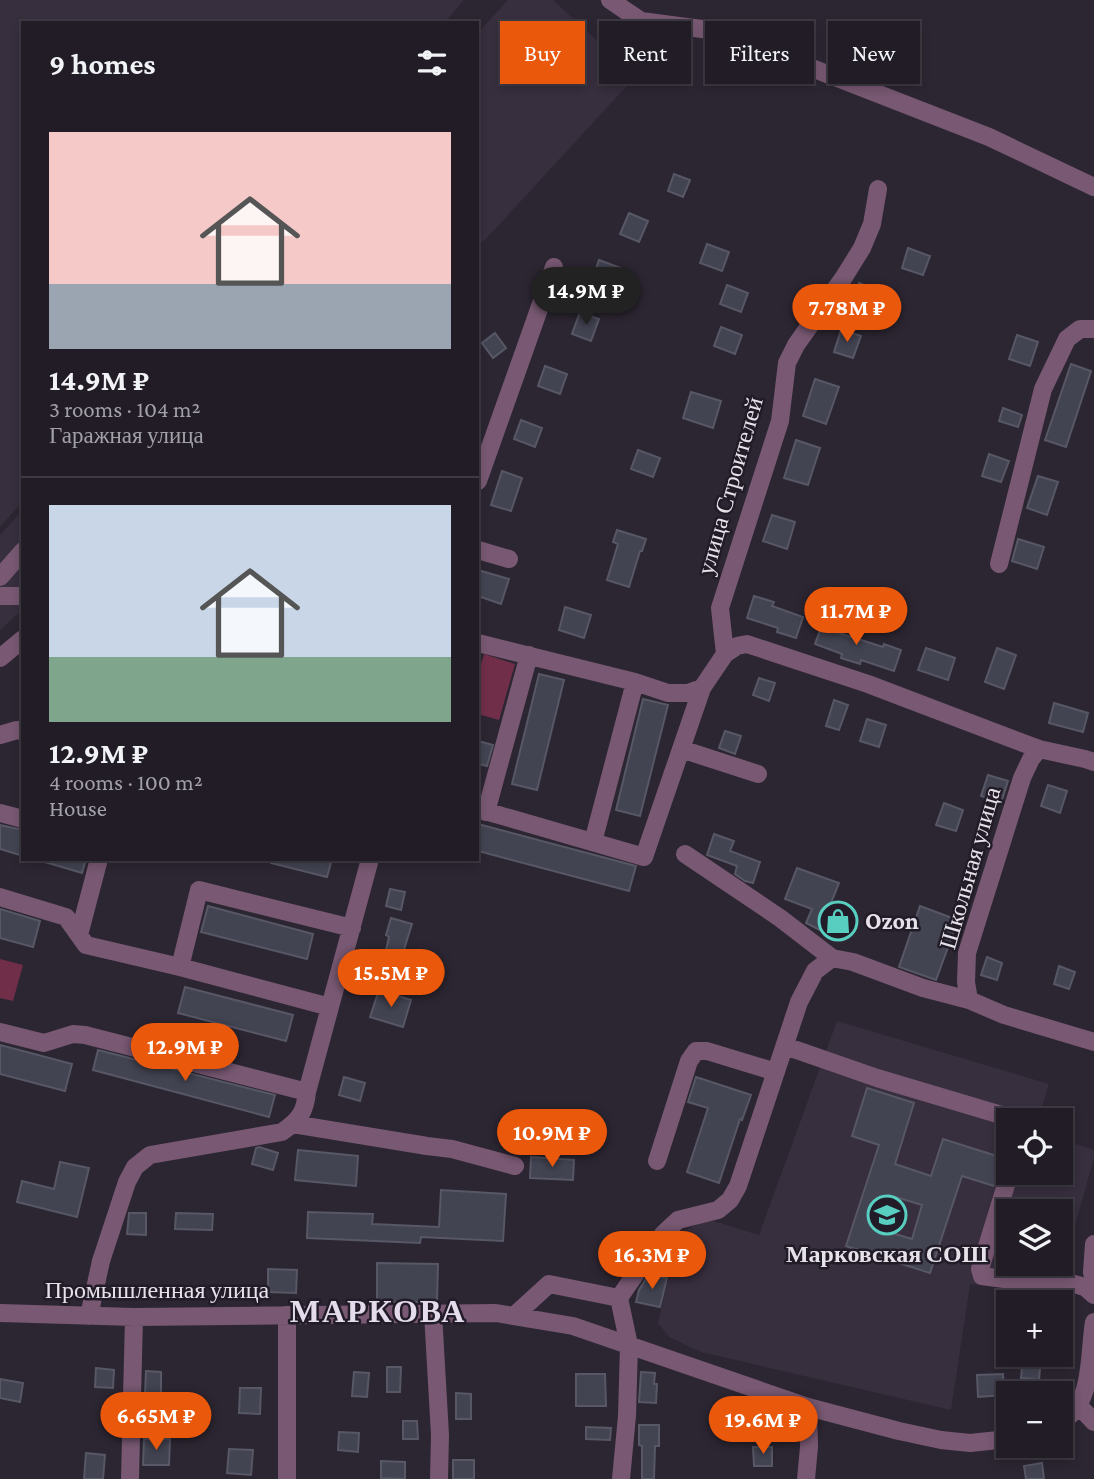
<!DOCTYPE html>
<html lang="en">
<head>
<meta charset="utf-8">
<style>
  :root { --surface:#211c26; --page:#2d2932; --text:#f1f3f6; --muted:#a2a1a7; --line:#3e3a43; --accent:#ea580c }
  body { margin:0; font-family:"Crimson Pro",serif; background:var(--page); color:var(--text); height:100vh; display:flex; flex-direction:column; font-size:26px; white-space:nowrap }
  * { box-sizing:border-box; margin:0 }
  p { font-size:23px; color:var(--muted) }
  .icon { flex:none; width:38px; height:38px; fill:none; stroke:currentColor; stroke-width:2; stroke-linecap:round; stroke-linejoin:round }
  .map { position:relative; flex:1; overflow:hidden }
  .details { position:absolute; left:21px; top:21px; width:458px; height:840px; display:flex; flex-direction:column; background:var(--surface); border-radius:0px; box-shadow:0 4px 10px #0003,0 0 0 2px var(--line) }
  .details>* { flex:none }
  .guide { position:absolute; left:500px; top:21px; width:488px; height:63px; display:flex; gap:14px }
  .fabs { position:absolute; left:996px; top:1108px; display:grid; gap:14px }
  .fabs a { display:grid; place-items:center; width:77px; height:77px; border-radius:0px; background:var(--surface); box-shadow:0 4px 10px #0003,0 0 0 2px var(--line); font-size:35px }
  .price { position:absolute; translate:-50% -60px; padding:0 16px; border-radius:24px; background:var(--accent); color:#fff; font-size:23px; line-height:46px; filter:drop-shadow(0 2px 4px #0008) }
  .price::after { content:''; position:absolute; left:50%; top:42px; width:21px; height:16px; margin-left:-10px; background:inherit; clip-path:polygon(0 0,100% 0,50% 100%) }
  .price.selected { background:#222; color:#fff }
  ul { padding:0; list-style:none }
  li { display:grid; align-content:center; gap:14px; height:371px; padding:0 28px }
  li+li { border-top:2px solid var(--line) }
  li span { display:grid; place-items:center; height:217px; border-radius:0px; color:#555 }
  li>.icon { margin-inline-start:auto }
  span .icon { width:126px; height:126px; fill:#fffc; stroke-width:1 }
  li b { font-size:30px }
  h2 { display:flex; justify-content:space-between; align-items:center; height:84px; padding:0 28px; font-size:30px }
  .tag { padding:0 24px; border-radius:0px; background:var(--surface); box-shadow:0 4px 10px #0003,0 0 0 2px var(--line); font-size:24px; line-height:63px }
  .tag.selected { background:var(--accent); color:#fff }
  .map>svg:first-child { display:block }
</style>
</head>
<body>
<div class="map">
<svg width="1094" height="1479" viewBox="0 0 1094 1479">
  <rect width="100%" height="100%" fill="#2c2632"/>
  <path fill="#372e3e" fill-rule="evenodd" d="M0,0H464L444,23H23V501L0,527Z
    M508,0H553L636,76L486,239L478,245V33Z
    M23,510V609L0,630V535Z
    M837,1021L1049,1084L1038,1120H1008V1172H1060L1061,1139L1094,1150V1158L1063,1268L1045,1279L1002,1272L998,1287L970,1284L951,1410L701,1352L669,1337L658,1323L677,1241L688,1229L707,1219L759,1235ZM1008,1211H1060V1264H1008Z"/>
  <path fill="#702e49" d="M484,654L515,664L499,720L478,714V674Z
    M0,959L23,965L13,1001L0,998Z"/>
  <path fill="#434452" stroke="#575766" stroke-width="2" fill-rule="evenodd" d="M674,174L690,180L683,197L668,191Z
    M629,213L648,221L639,242L620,234Z
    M707,244L729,252L722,271L700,263Z
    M908,248L930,256L923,275L902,268Z
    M599,260L621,268L614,287L592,280Z
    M859,283L878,291L869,312L850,304Z
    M727,285L748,293L741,312L720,304Z
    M580,312L599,319L591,341L572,334Z
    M721,327L742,335L735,354L714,346Z
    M841,330L861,336L853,358L834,352Z
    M495,333L506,348L493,358L482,343Z
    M1017,335L1038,342L1030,366L1009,359Z
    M1071,364L1091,371L1066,447L1045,440Z
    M545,366L567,374L560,394L538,386Z
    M815,379L839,387L826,424L803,416Z
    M691,392L721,401L713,428L683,418Z
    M1003,408L1022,415L1018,427L999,421Z
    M521,420L542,428L535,447L514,439Z
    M796,440L820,448L808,485L784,478Z
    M638,450L660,458L653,477L631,469Z
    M989,454L1009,461L1001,482L982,476Z
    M502,471L522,478L511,511L491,505Z
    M1038,476L1058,482L1047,515L1027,508Z
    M772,515L795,522L787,549L763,541Z
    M617,530L646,539L642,551H640L629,587L607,580L618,544L613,542Z
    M1018,539L1044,547L1037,569L1012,561Z
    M478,570L509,579L501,604L478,596Z
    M754,596L774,602L772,606L803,617L796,638L777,632L778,628L747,618Z
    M565,607L591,615L584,638L559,630Z
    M826,614L840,619L836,632L883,647L884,644L901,650L894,671L861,660L860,664L841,658L842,654L815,644Z
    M926,648L955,658L948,680L918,670Z
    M997,648L1016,655L1004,689L985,682Z
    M539,674L564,680L537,790L512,784Z
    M759,678L775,683L769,701L753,695Z
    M643,699L668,705L640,816L616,810Z
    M834,700L848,705L839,730L826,726Z
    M1054,703L1088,713L1083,732L1049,723Z
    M867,719L886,725L879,747L860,741Z
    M725,731L741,736L735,754L719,748Z
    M478,741L493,745L487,766L478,764Z
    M988,775L1008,781L1001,803L981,796Z
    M1048,785L1067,791L1060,813L1041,806Z
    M944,803L963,810L956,831L936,825Z
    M478,824L636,866L629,891L478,851Z
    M0,825L23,830V856L0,849Z
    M714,834L734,841L730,851L760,862L753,883L745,881L735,874L737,866L707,855Z
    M46,859H86L82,873L45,862Z
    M271,859H332L327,877L271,863Z
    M797,868L839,883L820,930L806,923L812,909L785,899Z
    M390,889L405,892L401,910L386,906Z
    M208,906L313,934L307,959L201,932Z
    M920,906L958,920L936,980L899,967Z
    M0,909L40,921L33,947L0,938Z
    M391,918L412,924L401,959L421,964L416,981L381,972L389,937L386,935Z
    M987,957L1002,963L997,980L981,975Z
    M1059,966L1075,972L1069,989L1054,984Z
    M185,987L293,1015L286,1041L178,1013Z
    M379,990L411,1000L403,1027L370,1017Z
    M0,1045L72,1064L65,1091L0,1074Z
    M98,1050L275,1095L269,1117L93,1070Z
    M344,1077L365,1083L360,1101L339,1095Z
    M696,1077L751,1095L742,1120L740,1119L719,1183L687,1172L708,1108L688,1102Z
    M867,1088L914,1103L895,1164L931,1176L943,1139L1003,1158L994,1186L962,1176L930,1273L846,1246L879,1145L852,1136ZM889,1195L922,1205L912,1239L879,1229Z
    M259,1147L278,1153L273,1170L252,1164L256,1148Z
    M298,1150L358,1156L356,1186L295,1180Z
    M531,1157L574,1160L573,1180L530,1178Z
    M60,1162L89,1168L77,1217L17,1202L22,1181L54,1189Z
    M441,1190L506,1194L503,1241L421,1237L420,1243L307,1238L308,1212L373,1214L372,1224L439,1227Z
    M129,1213H146V1235L127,1234Z
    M176,1213L213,1214L212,1230L175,1229Z
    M377,1263L438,1264L437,1302H377Z
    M268,1269L297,1270L296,1293L268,1292Z
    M649,1274L667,1278L660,1307L636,1302L639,1290Z
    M1023,1356L1041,1358L1039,1380L1021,1378Z
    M387,1367H401L400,1392H387Z
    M96,1368L114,1370L113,1388L95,1387Z
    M146,1371L161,1372V1394H145Z
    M354,1372L369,1373L367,1397L352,1396Z
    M641,1372L655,1373L654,1384H657L656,1403L639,1402Z
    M576,1374H605L606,1406H576Z
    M1003,1374L1004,1395L978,1397L977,1375Z
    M0,1379L23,1383L20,1402L0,1398Z
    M240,1388H261L260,1414L239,1413Z
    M456,1393L471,1394V1419H456Z
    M403,1421H417L418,1439H403Z
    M639,1425H659V1446H655L654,1479H642V1446L639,1445Z
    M586,1427L611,1428L610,1440L586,1439Z
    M339,1432L359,1433L358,1452L338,1450Z
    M144,1439H170L169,1465H143Z
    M753,1447H772V1466H754Z
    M229,1449L253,1450L251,1475L227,1473Z
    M86,1453L105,1455L103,1479H84Z
    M453,1460H474V1479H453Z
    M381,1461L405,1462V1479L381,1478Z
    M1042,1463L1044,1479H1026L1024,1466Z"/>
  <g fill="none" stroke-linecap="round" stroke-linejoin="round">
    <path stroke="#785872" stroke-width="18" d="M610,0L641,21L717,31L989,137L1094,187
      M478,481L554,267
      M478,550L509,559
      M999,564L1043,389L1067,339L1080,329H1094
      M0,577L23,551
      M0,596H23
      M478,643L635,682L668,693H688L702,688
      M725,654L720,608L780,421L787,363L796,345L844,277L862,248L872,224L878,189
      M0,658L23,639
      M0,735L17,730L23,731
      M681,749L758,774
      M1039,749L1031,759L1022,778L967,953L966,982L969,1000L1004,1015L1094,1042
      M478,809L644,857L702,688L725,654L737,646L747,644L868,684L1039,749L1085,759L1094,762
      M486,812L529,655
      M0,813L23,819
      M593,842L635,682
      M685,854L780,918L832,958
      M0,897L66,917L86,945L180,967
      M79,935L99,859
      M330,1007L180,967L199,890L352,928
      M0,1032L44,1043L73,1034L85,1035L307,1092
      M785,1046L877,1078L1018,1120
      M293,1124L427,1146L452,1149L515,1166
      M657,1161L689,1061L696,1051H707L776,1072
      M1010,1172L980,1269L982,1276L1047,1285L1074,1284L1085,1287L1094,1295
      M1094,1244L1092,1272L1094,1282
      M619,1298L663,1234L678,1220L718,1210L730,1200L738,1186L799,1002L815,971L832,958L853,962L923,988L969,1000
      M0,1313L134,1317L496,1313L573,1326L808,1407L899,1431L941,1440L970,1443L1008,1439
      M433,1313L440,1435L439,1479
      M515,1315L549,1284L619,1298L629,1345L627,1416L621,1479
      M89,1316L101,1261L127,1182L135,1167L150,1155L282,1132C299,1120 305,1113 307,1092L370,859
      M1080,1407L1094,1422
      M1060,1423C1094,1403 1088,1359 1094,1322
      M130,1479L134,1317
      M287,1479V1315
      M806,1479L809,1447L808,1407"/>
  </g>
  <defs>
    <symbol id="shop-ring" viewBox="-11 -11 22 22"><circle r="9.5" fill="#221c28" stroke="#58cec0" stroke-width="1.5"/><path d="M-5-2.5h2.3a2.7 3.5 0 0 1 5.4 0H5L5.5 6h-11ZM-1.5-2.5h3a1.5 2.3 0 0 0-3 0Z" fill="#58cec0"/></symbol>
    <symbol id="school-ring" viewBox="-11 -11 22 22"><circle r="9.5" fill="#221c28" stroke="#58cec0" stroke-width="1.5"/><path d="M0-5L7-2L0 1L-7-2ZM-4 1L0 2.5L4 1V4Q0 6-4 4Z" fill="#58cec0"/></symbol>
  </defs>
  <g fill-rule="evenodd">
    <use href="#shop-ring" x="816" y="899" width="44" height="44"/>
    <use href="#school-ring" x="865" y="1193" width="44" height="44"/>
  </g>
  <g text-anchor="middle" stroke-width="5" stroke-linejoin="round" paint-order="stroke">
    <g font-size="24" fill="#e6e2ea" stroke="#221c28">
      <text transform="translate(730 486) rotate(-74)" y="8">улица Строителей</text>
      <text transform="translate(970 868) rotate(-74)" y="8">Школьная улица</text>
      <text x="157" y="1298">Промышленная улица</text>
    </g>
    <g font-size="24" font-weight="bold" fill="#e6e2ea" stroke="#221c28" text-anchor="start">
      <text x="865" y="929">Ozon</text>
      <text x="887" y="1262" text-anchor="middle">Марковская СОШ</text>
    </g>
    <g font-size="32" font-weight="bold" letter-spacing="2" fill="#e4dcec" stroke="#221c28">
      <text x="378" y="1322">МАРКОВА</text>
    </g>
  </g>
</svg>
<div class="fabs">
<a><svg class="icon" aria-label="locate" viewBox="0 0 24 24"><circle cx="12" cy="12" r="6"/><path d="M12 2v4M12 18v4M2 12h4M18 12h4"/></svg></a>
<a><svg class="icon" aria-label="layers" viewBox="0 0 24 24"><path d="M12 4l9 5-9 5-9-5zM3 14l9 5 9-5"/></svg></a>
<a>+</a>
<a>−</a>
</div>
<b class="price selected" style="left:586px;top:327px">14.9M ₽</b>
<b class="price" style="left:847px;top:344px">7.78M ₽</b>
<b class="price" style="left:856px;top:647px">11.7M ₽</b>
<b class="price" style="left:391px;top:1009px">15.5M ₽</b>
<b class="price" style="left:185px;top:1083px">12.9M ₽</b>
<b class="price" style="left:552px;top:1169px">10.9M ₽</b>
<b class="price" style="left:652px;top:1291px">16.3M ₽</b>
<b class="price" style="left:156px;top:1452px">6.65M ₽</b>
<b class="price" style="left:763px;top:1456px">19.6M ₽</b>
<div class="guide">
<a class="tag selected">Buy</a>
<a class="tag">Rent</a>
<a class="tag">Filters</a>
<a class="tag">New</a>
</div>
<section class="details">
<h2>9 homes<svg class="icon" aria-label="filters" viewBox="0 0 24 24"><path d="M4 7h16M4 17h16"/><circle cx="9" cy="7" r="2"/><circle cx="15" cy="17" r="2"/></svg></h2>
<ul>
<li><span style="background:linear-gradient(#f6c9c9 70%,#9aa5b1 0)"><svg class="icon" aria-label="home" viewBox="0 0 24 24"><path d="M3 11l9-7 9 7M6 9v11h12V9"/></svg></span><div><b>14.9M ₽</b><p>3 rooms · 104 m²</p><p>Гаражная улица</p></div></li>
<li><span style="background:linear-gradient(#c9d6e8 70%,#7fa58c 0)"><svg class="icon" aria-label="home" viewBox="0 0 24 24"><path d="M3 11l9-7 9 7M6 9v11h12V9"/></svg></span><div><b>12.9M ₽</b><p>4 rooms · 100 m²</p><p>House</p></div></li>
</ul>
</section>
</div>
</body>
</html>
